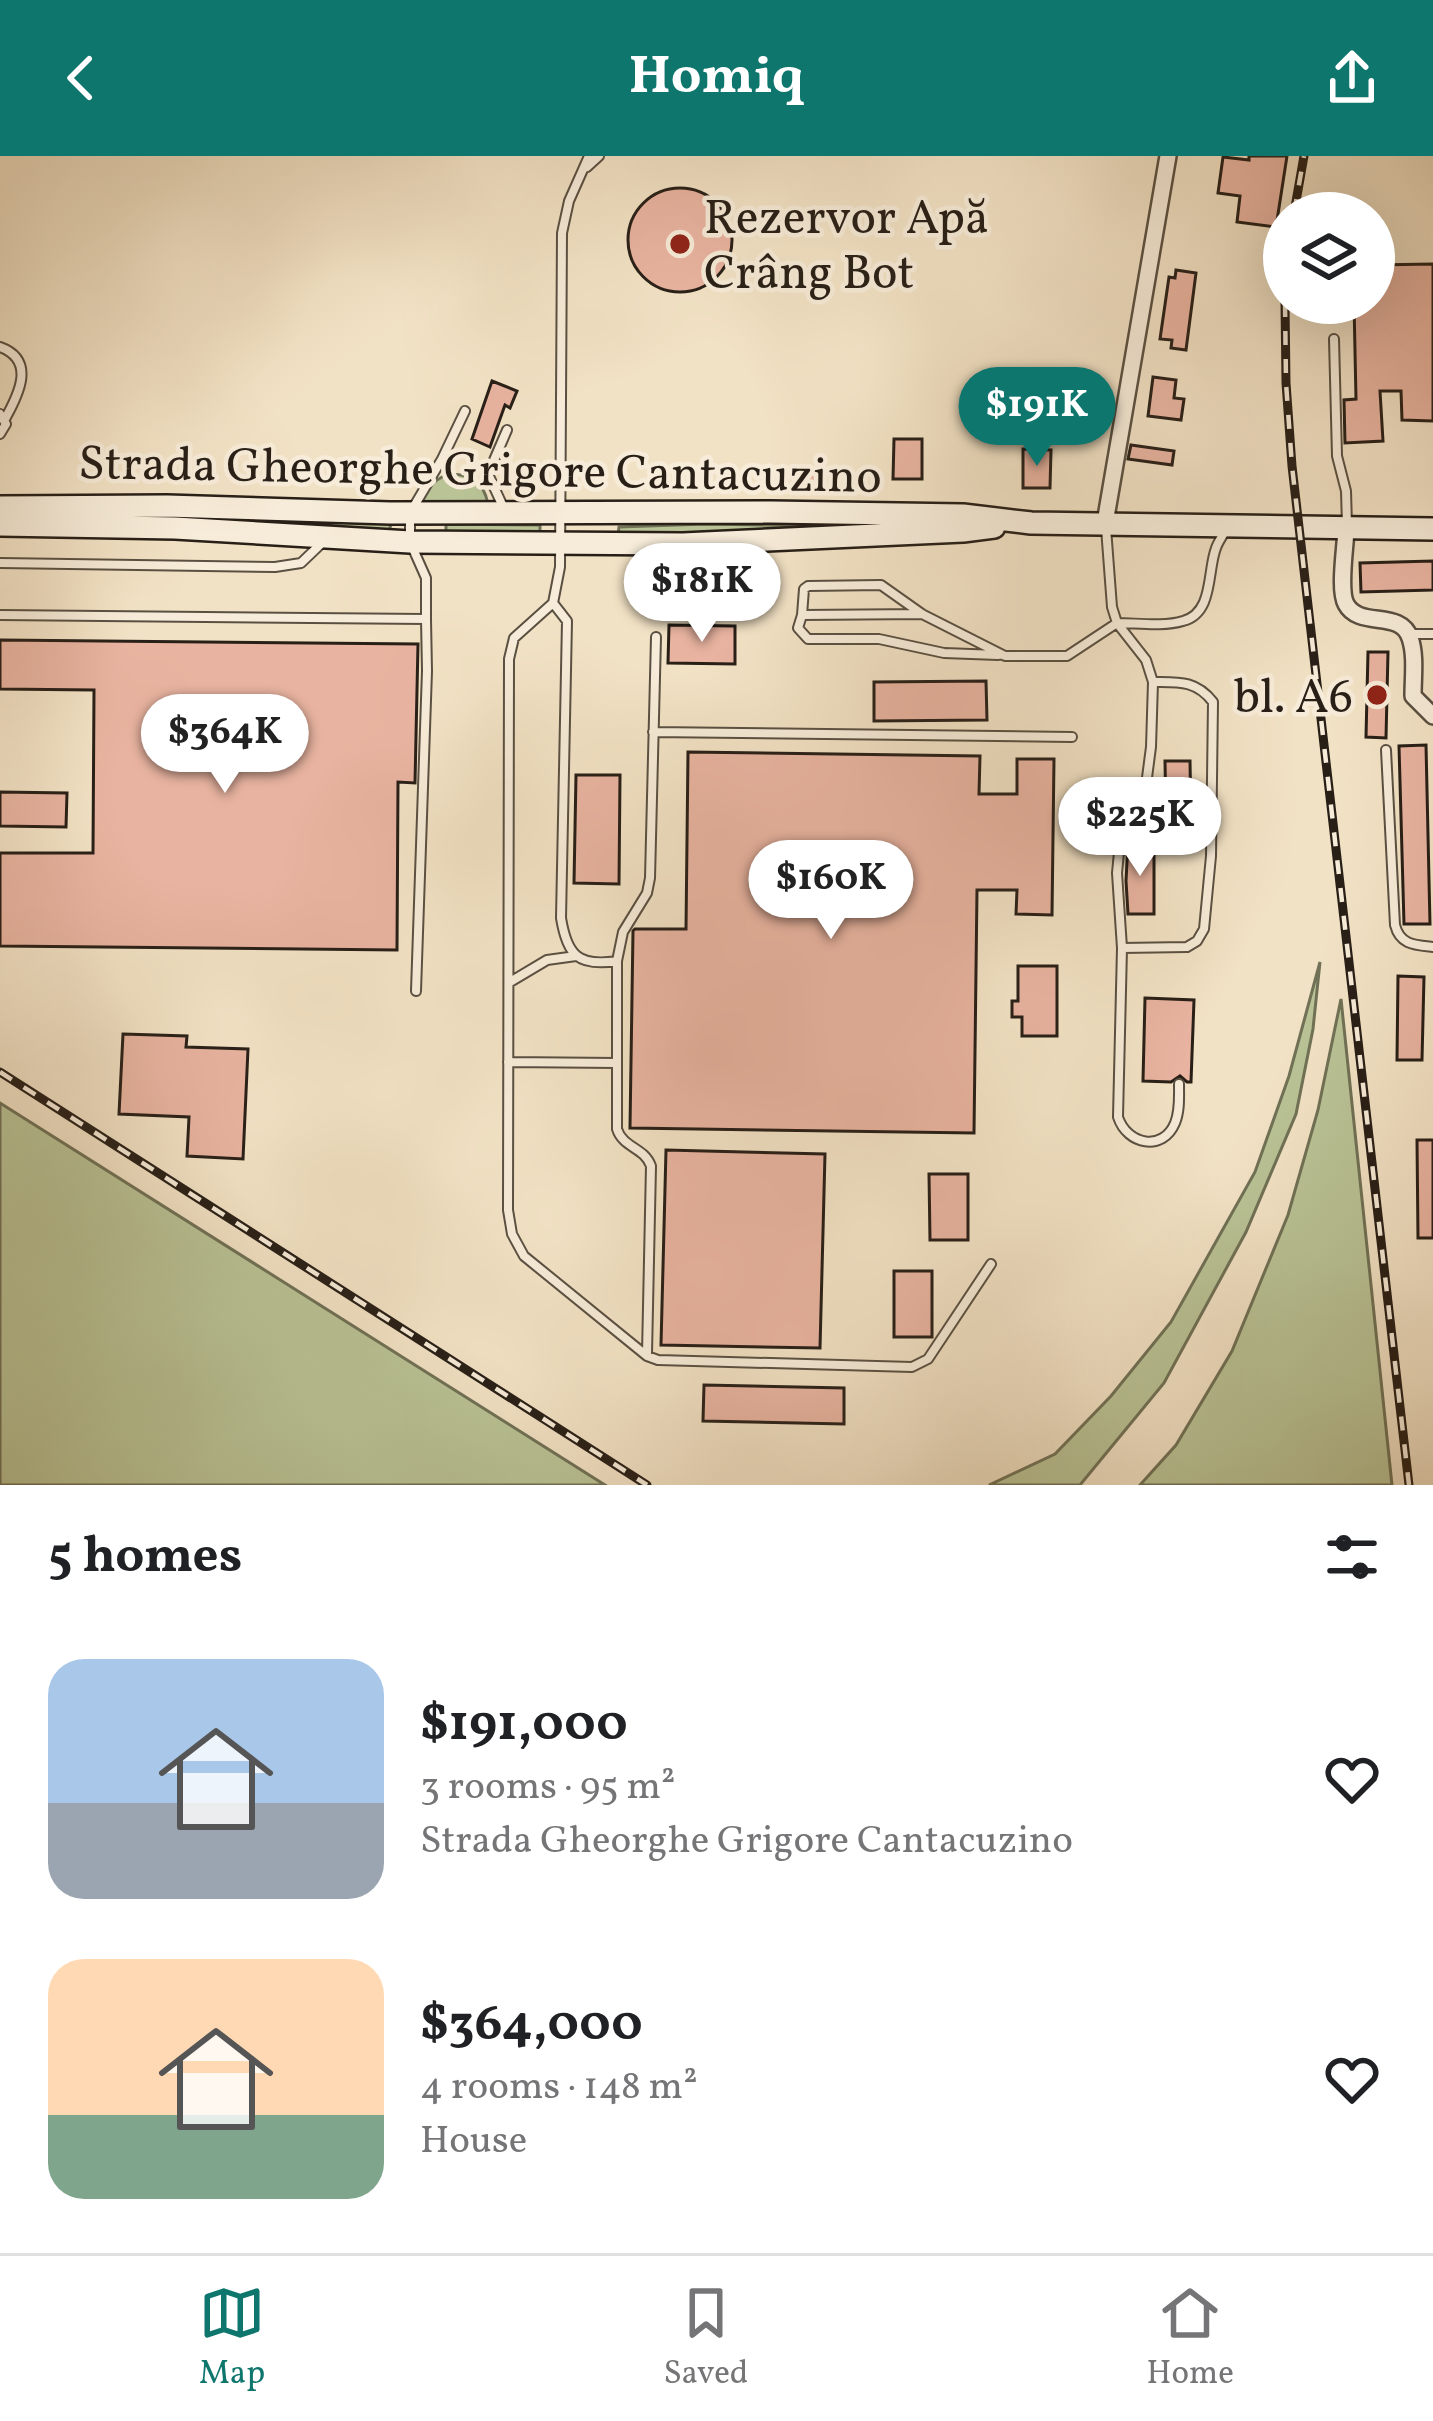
<!DOCTYPE html>
<html lang="en">
<head>
<meta charset="utf-8">
<style>
  :root { --surface:#fff; --page:#f6f6f6; --text:#202124; --muted:#757577; --line:#e0e0e0; --accent:#0f766e }
  body { margin:0; font-family:Vollkorn,serif; background:var(--page); color:var(--text); height:100vh; display:flex; flex-direction:column; font-size:45px; white-space:nowrap }
  * { box-sizing:border-box; margin:0 }
  p { font-size:39px; color:var(--muted) }
  .icon { flex:none; width:66px; height:66px; fill:none; stroke:currentColor; stroke-width:2; stroke-linecap:round; stroke-linejoin:round }
  .map { position:relative; height:1329px; overflow:hidden }
  .panel { display:flex; flex-direction:column; background:var(--surface); flex:1 }
  .panel>* { flex:none }
  .tools { position:absolute; left:1263px; top:36px; display:grid; gap:24px }
  .tools a { display:grid; place-items:center; width:132px; height:132px; border-radius:50%; background:var(--surface); box-shadow:0 12px 48px #0002; font-size:60px }
  .price { position:absolute; translate:-50% -102px; padding:0 27px; border-radius:42px; background:#fff; color:#222; font-size:39px; line-height:78px; filter:drop-shadow(0 3px 6px #0008) }
  .price::after { content:''; position:absolute; left:50%; top:72px; width:36px; height:27px; margin-left:-18px; background:inherit; clip-path:polygon(0 0,100% 0,50% 100%) }
  .price.active { background:var(--accent); color:#fff }
  ul { padding:0; list-style:none }
  li { display:flex; align-items:center; gap:36px; height:300px; padding:0 48px }
  li span { display:grid; place-items:center; flex:none; width:336px; height:240px; border-radius:36px; color:#555 }
  li>.icon { margin-inline-start:auto }
  span .icon { width:144px; height:144px; fill:#fffc; stroke-width:1 }
  li b { font-size:51px }
  h2 { display:flex; justify-content:space-between; align-items:center; height:144px; padding:0 48px; font-size:51px }
  header { display:flex; justify-content:space-between; align-items:center; height:156px; padding:0 48px; background:var(--accent); color:#fff; font-size:54px; font-weight:700 }
  .tabs { display:flex; justify-content:space-around; align-items:center; height:168px; border-top:3px solid var(--line); background:var(--surface); font-size:33px; color:var(--muted) }
  .tabs a { display:grid; justify-items:center; gap:6px }
  .tabs .active { color:var(--accent) }
  .map>svg:first-child { display:block }
</style>
</head>
<body>
<header><svg class="icon" aria-label="back" viewBox="0 0 24 24"><path d="M15 5l-7 7 7 7"/></svg>Homiq<svg class="icon" aria-label="share" viewBox="0 0 24 24"><path d="M12 15V3M7 8l5-5 5 5M5 13v7h14v-7"/></svg></header>
<div class="map">
<svg width="1433" height="1329" viewBox="0 0 1433 1329">
  <rect width="100%" height="100%" fill="#f2e2c5"/>
  <filter id="stains"><feTurbulence type="fractalNoise" baseFrequency=".00167" numOctaves="4"/><feColorMatrix values="0 0 0 0 .2 0 0 0 0 .09 0 0 0 0 .02 0 0 0 .5 -.17"/></filter>
  <radialGradient id="worn" r=".72"><stop offset=".6" stop-color="#630" stop-opacity="0"/><stop offset="1" stop-color="#630" stop-opacity=".3"/></radialGradient>
  <path fill="#b9c396" stroke="#707156" stroke-width="3" d="M448,318C472,318 483,324 488,348L422,347C427,331 433,325 448,318Z
    M212,360L392,365L389,375L215,363Z
    M446,368L540,369V381L446,380Z
    M706,368L884,371L898,375L618,379L619,371Z
    M1320,806L1313,873L1296,958L1246,1076L1164,1227L1080,1329H989L1055,1298L1111,1240L1171,1166L1255,1016L1289,920Z
    M1341,843L1392,1329H1140L1176,1289L1232,1195L1288,1059L1318,954Z
    M0,947L605,1329H0Z"/>
  <path fill="#e8b3a0" stroke="#281f17" stroke-width="3" d="M1249,0H1287L1276,71L1237,66L1240,40L1218,37L1223,1L1249,4Z
    M628 84a52 52 0 1 1 104 0a52 52 0 1 1-104 0Z
    M1433,108V265L1402,264L1401,235H1380L1383,285L1345,287L1344,244L1356,243L1354,147H1374V109Z
    M1176,114L1196,117L1186,194L1171,192L1172,184L1160,183L1169,121L1175,122Z
    M1153,221L1176,224L1174,242L1184,243L1181,264L1148,260Z
    M492,225L517,235L510,252L505,249L490,291L472,283Z
    M894,283H922V323H893Z
    M1131,289L1174,295L1172,309L1128,303Z
    M1023,293L1051,294L1050,332H1023Z
    M808,313H824V337H808Z
    M1433,405V434L1361,436L1360,407Z
    M669,469L735,470V508L668,507Z
    M0,484L418,488L415,627L398,626L397,794L0,790V697H93L94,534L0,533Z
    M1368,496H1388L1386,582L1366,581Z
    M986,525L987,564L874,565V526Z
    M1426,589L1430,768H1404L1399,590Z
    M688,596L980,600L979,638H1017V603H1054L1052,759L1016,758L1017,734H977L974,977L630,972L633,775L635,773H686Z
    M1165,605H1190L1191,663H1166Z
    M576,619H620L619,728L574,727Z
    M0,636L67,637L66,671L0,670Z
    M1128,687H1154V758H1128L1126,725Z
    M1018,810H1057V880H1022V861H1012V845H1018Z
    M1398,820L1424,821L1422,904H1397Z
    M1145,842L1194,844L1191,926H1187L1180,920L1171,926L1143,925Z
    M123,878L187,880L186,891L248,893L243,1003L187,1000L189,961L119,958Z
    M1417,984H1433V1082H1418Z
    M666,994L825,998L820,1192L661,1189Z
    M929,1018H968V1084H930Z
    M894,1115H932V1181H894Z
    M704,1229L844,1232V1268L703,1265Z"/>
  <g fill="none" stroke-linecap="round" stroke-linejoin="round">
    <defs>
      <path id="lane" d="M589,0L569,45L562,77L560,411L553,447L514,482L509,503L508,1054L512,1078L524,1100L647,1200L658,1204L912,1211L928,1203L991,1108
        M587,11L599,0
        M1334,183L1337,300L1346,335L1347,369
        M0,191C36,204 19,238 5,263
        M0,258L6,268L0,278
        M505,355L488,318L507,274
        M1106,372L1112,451L1117,467C1137,467 1163,471 1183,465C1214,457 1207,415 1216,392C1218,386 1222,381 1225,375
        M0,407L275,411L301,407L325,384
        M553,447L567,465L561,762C567,799 578,811 617,805L623,776L647,737L650,722L656,481
        M922,458L802,459L804,433L808,430L881,429L922,458L1005,500H1067L1117,467L1146,504L1153,526C1178,526 1196,524 1213,546L1211,700L1204,773L1197,785L1187,791L1122,792
        M0,459L426,463L427,515L416,835
        M802,459L798,472L808,483H879L944,497L998,499
        M426,463V422L410,386V357L442,303L465,255
        M1411,478H1433
        M1153,526L1151,591L1145,637L1121,675L1117,717L1122,792L1118,961C1127,989 1163,996 1175,967C1180,955 1179,941 1179,928
        M653,576L1072,581
        M1386,594L1395,769C1400,789 1415,789 1433,791
        M617,805V973C623,992 644,991 651,1010L647,1198
        M510,826L547,804L576,800
        M508,906L617,907"/>
      <path id="street" d="M1105,367L1168,0
        M1346,371C1346,389 1338,433 1346,448C1359,473 1401,453 1410,482C1416,499 1413,521 1413,540L1433,560"/>
      <path id="secondary" d="M0,351L167,350L390,357L771,356L963,359L1031,367L1433,373
        M0,369L175,372L410,386L683,388L963,375L994,371"/>
    </defs>
    <use href="#lane" stroke="#5a5042" stroke-width="12"/>
    <use href="#street" stroke="#5a5042" stroke-width="20"/>
    <use href="#secondary" stroke="#281f17" stroke-width="26"/>
    <use href="#lane" stroke="#f7ecd9" stroke-width="8"/>
    <use href="#street" stroke="#f7ecd9" stroke-width="15"/>
    <use href="#secondary" stroke="#f7ecd9" stroke-width="21"/>
    <defs>
      <path id="rail" d="M1294,57L1304,0
        M1285,147L1286,227L1292,310L1409,1329
        M0,916L647,1329"/>
    </defs>
    <use href="#rail" stroke="#281f17" stroke-width="9"/>
    <use href="#rail" stroke="#f7ecd9" stroke-width="4.5" stroke-dasharray="14" stroke-linecap="butt"/>
  </g>
  <g fill="#8f2418" stroke="#f7ecd9" stroke-width="4.5">
    <circle cx="680" cy="88" r="12"/>
    <circle cx="1377" cy="539" r="12"/>
  </g>
  <g text-anchor="middle" stroke-width="9" stroke-linejoin="round" paint-order="stroke">
    <g font-size="48" fill="#281f17" stroke="#f7ecd9" text-anchor="start">
      <text x="704" y="77">Rezervor Apă<tspan x="704" dy="55">Crâng Bot</tspan></text>
      <text x="1353" y="556" text-anchor="end">bl. A6</text>
    </g>
    <g font-size="48" fill="#281f17" stroke="#f7ecd9">
      <text transform="translate(480 312) rotate(1)" y="17">Strada Gheorghe Grigore Cantacuzino</text>
    </g>
  </g>
  <rect width="100%" height="100%" filter="url(#stains)"/>
  <rect width="100%" height="100%" fill="url(#worn)"/>
</svg>
<div class="tools">
<a><svg class="icon" aria-label="layers" viewBox="0 0 24 24"><path d="M12 4l9 5-9 5-9-5zM3 14l9 5 9-5"/></svg></a>
</div>
<b class="price active" style="left:1037px;top:313px">$191K</b>
<b class="price" style="left:702px;top:489px">$181K</b>
<b class="price" style="left:225px;top:640px">$364K</b>
<b class="price" style="left:1140px;top:723px">$225K</b>
<b class="price" style="left:831px;top:786px">$160K</b>
</div>
<section class="panel">
<h2>5 homes<svg class="icon" aria-label="filters" viewBox="0 0 24 24"><path d="M4 7h16M4 17h16"/><circle cx="9" cy="7" r="2"/><circle cx="15" cy="17" r="2"/></svg></h2>
<ul>
<li><span style="background:linear-gradient(#a9c7e8 60%,#9aa5b1 0)"><svg class="icon" aria-label="home" viewBox="0 0 24 24"><path d="M3 11l9-7 9 7M6 9v11h12V9"/></svg></span><div><b>$191,000</b><p>3 rooms · 95 m²</p><p>Strada Gheorghe Grigore Cantacuzino</p></div><svg class="icon" aria-label="heart" viewBox="0 0 24 24"><path d="M12 20l-8-8c-3-5 5-10 8-4 3-6 11-1 8 4z"/></svg></li>
<li><span style="background:linear-gradient(#ffd9b3 65%,#7fa58c 0)"><svg class="icon" aria-label="home" viewBox="0 0 24 24"><path d="M3 11l9-7 9 7M6 9v11h12V9"/></svg></span><div><b>$364,000</b><p>4 rooms · 148 m²</p><p>House</p></div><svg class="icon" aria-label="heart" viewBox="0 0 24 24"><path d="M12 20l-8-8c-3-5 5-10 8-4 3-6 11-1 8 4z"/></svg></li>
</ul>
</section>
<nav class="tabs">
<a class="active"><svg class="icon" aria-label="map" viewBox="0 0 24 24"><path d="M3 6l6-2 6 2 6-2v14l-6 2-6-2-6 2zM9 4v14M15 6v14"/></svg>Map</a>
<a><svg class="icon" aria-label="saved" viewBox="0 0 24 24"><path d="M7 4h10v16l-5-4-5 4z"/></svg>Saved</a>
<a><svg class="icon" aria-label="home" viewBox="0 0 24 24"><path d="M3 11l9-7 9 7M6 9v11h12V9"/></svg>Home</a>
</nav>
</body>
</html>
